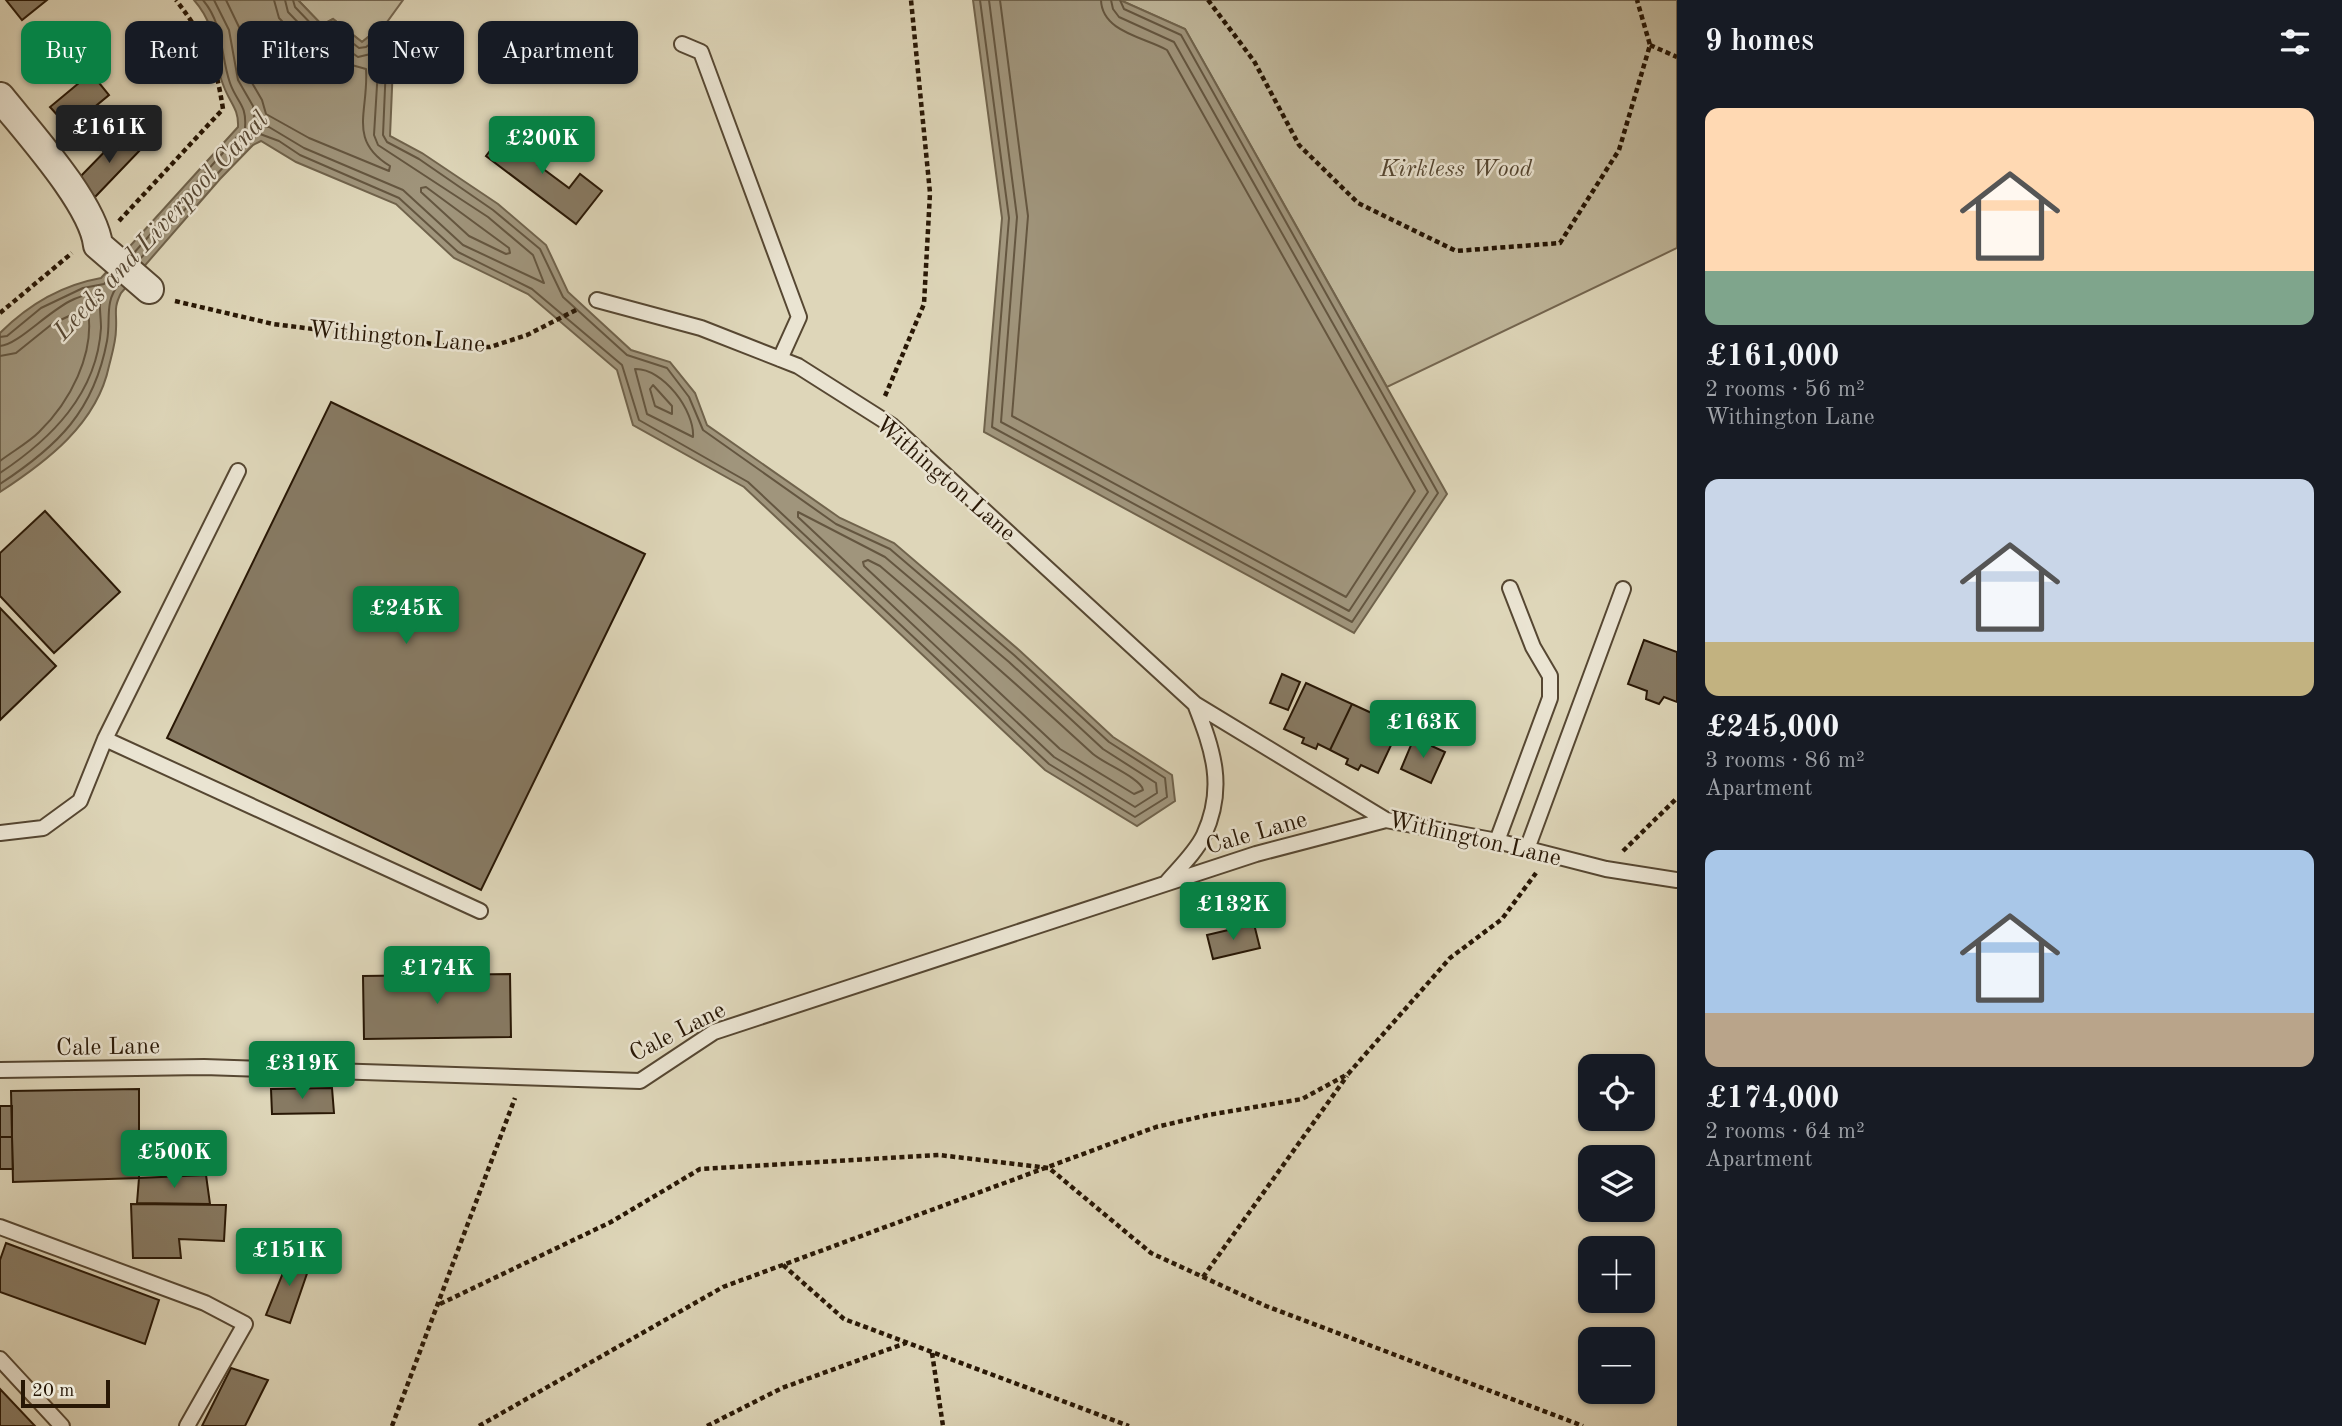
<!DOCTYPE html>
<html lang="en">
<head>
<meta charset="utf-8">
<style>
  :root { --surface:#171b24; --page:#242831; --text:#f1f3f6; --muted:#9ea1a6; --accent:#0b8043 }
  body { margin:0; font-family:"Old Standard TT",serif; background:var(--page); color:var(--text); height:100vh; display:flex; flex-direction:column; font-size:26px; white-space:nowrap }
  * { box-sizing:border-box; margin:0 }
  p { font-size:23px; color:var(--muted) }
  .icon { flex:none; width:38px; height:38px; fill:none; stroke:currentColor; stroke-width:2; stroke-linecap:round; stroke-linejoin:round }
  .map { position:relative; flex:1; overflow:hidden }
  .sheet { display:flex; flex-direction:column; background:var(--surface); width:665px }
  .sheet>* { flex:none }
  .hud { position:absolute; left:21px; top:21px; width:665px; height:63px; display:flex; gap:14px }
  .tools { position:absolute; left:1578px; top:1054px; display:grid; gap:14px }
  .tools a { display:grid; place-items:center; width:77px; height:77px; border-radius:14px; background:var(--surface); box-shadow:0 2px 5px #0004; font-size:35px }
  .scale { position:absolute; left:21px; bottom:18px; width:89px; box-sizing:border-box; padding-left:7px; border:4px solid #281705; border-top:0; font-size:19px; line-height:24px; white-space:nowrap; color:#281705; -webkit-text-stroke:5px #eae4d2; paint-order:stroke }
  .price { position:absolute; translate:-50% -60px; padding:0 16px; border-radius:7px; background:var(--accent); color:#fff; font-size:23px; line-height:46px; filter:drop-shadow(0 2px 4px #0008) }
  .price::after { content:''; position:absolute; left:50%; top:42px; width:21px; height:16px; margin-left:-10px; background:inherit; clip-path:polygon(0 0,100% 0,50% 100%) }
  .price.on { background:#222; color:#fff }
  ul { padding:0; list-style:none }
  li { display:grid; align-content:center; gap:14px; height:371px; padding:0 28px }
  li span { display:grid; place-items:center; height:217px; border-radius:14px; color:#555 }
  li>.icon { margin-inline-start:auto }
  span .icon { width:126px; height:126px; fill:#fffc; stroke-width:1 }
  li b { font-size:30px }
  h2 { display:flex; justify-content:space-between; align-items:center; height:84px; padding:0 28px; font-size:30px }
  .pill { padding:0 24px; border-radius:14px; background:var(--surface); box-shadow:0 2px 5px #0004; font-size:24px; line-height:63px }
  .pill.on { background:var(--accent); color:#fff }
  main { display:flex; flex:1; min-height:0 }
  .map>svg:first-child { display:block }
</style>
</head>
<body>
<main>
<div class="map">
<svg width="1677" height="1426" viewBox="0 0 1677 1426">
  <rect width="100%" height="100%" fill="#ded6b9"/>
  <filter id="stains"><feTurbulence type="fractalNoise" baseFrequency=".00286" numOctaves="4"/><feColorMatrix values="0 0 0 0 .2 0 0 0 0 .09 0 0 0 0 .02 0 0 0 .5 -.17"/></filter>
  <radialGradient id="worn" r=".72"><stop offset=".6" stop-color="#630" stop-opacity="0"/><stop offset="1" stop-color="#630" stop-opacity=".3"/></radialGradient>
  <path fill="#bfb69a" stroke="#746650" stroke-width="2" d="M298,0H403L387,22L362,42L333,19L322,25Z
    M1120,0H1677V248L1387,387L1185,29Z"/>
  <path fill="#a0957c" stroke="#70634c" stroke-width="2" d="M194,0H298L322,25L333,19L362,42L387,22L404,34L393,65L390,136L422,153L498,204L546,245L568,292L631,350L670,362L695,393L707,425L840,518L894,543L1019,650L1113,737L1172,775L1175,801L1137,826L1045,770L744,487L633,425L617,370L528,294L454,258L396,204L296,162L261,141L253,145L220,179L121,293C113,309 117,312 116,329C116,341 112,354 109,366C97,424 46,462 0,492V333C28,305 62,285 101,278L238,127C239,109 230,103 224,87C210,55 221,31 194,0Z
    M973,0H1120L1185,29L1447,494L1354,633L984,432L1002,218Z"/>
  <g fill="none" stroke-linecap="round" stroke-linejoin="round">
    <path stroke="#645640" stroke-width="2" d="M214,0L229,30L238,80L253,106L255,125L269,127L304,148L403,190L463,245L544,283L533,255L488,217L378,145L374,135L379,52L358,57L332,39H314L288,12L285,0
      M226,0L239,27L248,76L262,100L266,114L309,138L389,171L390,166C347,140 369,111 366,69L348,64L330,51H317L305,45L279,18L274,0
      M980,0L1009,218L992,427L1352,622L1438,493L1181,35L1124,9L1120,0
      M989,0L1017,217L1001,422L1349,611L1428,492L1174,42L1119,17L1113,9L1111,0
      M1000,0L1028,216L1012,416L1346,597L1415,491L1167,50C1144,37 1102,32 1101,0
      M426,187L509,248L510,253L506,254L469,236L421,192V188Z
      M133,254L245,128C247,104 237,103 230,83C220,54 224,25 203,0
      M139,260L248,140L260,134L279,141L300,155L399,198L458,252L532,289L622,365L639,420L748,482L1049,764L1135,817L1167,797L1165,778L1109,742L1014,655L890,549L836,524L703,430L689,397L667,368L627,355L563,297L540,249L493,210L419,159L387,142L383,135L386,65L394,36L386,32L366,47L359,48L333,28L317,30L295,7L293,0
      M0,337L7,336L41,308L83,288L104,284L111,277
      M0,346C25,344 68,285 100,296C99,307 101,317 101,328C97,394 51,439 0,473
      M0,356L16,353L52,324L84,309L88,311C95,354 70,402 39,432C28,443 13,451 0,461
      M635,369C663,368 695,411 693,437L647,414Z
      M653,385L672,406V414L655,406L650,389Z
      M0,484C58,446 94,411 107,341C111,319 104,302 119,284
      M798,512L885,557L1009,662L1103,749L1156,783L1157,793L1135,807L1054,757L798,517Z
      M868,560L880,566C952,627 1023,690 1093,754C1103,763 1142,779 1143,790L1134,794L1060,749L864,566L863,562Z"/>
  </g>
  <path fill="#877a63" stroke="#281705" stroke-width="2" d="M6,0H47L22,20Z
    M91,73L109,95L69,128L50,107Z
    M509,126L546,154L538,165L569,188L580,174L602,191L576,224L486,156Z
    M119,137L126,144L132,137L143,147L95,197L77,180Z
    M331,402L645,554L481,890L167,738Z
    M45,511L120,592L54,653L0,596V553Z
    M0,608L56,666L0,720Z
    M1644,640L1677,652V702L1664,697L1659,704L1646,699L1647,691L1628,684Z
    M1282,674L1300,682L1288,710L1270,703Z
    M1306,683L1352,704L1330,750L1318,744L1316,749L1302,743L1304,738L1284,729Z
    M1352,704L1400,726L1378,773L1361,765L1358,770L1346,764L1348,759L1330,750Z
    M1414,738L1445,752L1431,783L1401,769Z
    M1254,924L1260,948L1213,959L1207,935Z
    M510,974L511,1037L364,1039L363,976Z
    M332,1088L334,1113L272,1114L271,1089Z
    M139,1089V1178L13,1182L11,1091Z
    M0,1106H12V1137H0Z
    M0,1137H12L13,1169H0Z
    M206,1175L210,1204L137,1203L139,1178Z
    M131,1204L226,1205L224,1241L179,1239L181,1258H133Z
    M6,1243L159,1300L145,1344L0,1292V1260Z
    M291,1253L312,1259L290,1323L266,1315Z
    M231,1368L268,1380L245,1426H202Z
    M0,1389L35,1426H0Z"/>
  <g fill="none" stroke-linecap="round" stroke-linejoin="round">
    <defs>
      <path id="lane" d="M682,44L701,52L799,317L780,359
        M597,300L701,328L798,366L891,425L1195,704L1386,820L1497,841L1606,869L1677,880
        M105,739L480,911
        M0,833L43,828L80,801L105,739L238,471
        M1497,841L1550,698V676L1533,647L1510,588
        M1527,849L1623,589
        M1167,882C1179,868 1196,852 1204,835C1226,787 1213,750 1195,704
        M0,1070L204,1067L640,1081L714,1032L1256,854L1386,820
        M0,1227L205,1303L245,1324L187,1426
        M0,1359L62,1426"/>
      <path id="street" d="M0,97C27,131 93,203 98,245L149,289"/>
    </defs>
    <use href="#lane" stroke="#564732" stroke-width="18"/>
    <use href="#street" stroke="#564732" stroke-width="32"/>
    <path stroke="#281705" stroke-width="4.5" stroke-dasharray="5 3.5" stroke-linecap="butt" d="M1208,0L1254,61L1299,145L1358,203L1456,251L1560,243L1619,150L1650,45L1637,0
      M1650,45L1677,57
      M119,221L223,109C215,58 207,41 176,0
      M175,301L273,324L450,346L490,347L527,335L578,309
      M0,313L72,253
      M885,396L924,304L930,193L911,0
      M1623,851L1677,798
      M783,1265L844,1319L1129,1426
      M1203,1277L1347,1076
      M440,1304L611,1222L700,1169L939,1155L1049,1168L1151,1253L1266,1306L1583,1426
      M932,1353L943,1426
      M392,1426L515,1098
      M479,1426L723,1287L1156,1127L1208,1115L1302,1099L1348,1074L1450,958L1502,919L1536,873
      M707,1426L782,1388L906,1343"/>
    <use href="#lane" stroke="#eae4d2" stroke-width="14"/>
    <use href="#street" stroke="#eae4d2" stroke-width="28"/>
  </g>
  <g text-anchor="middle" stroke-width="5" stroke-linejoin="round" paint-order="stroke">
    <g font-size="24" font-style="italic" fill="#554732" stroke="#eae4d2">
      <text x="1456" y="176">Kirkless Wood</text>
    </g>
    <g font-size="24" fill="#281705" stroke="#eae4d2">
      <text transform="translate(397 336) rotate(5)" y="8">Withington Lane</text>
      <text transform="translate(946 478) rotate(41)" y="8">Withington Lane</text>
      <text transform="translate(1256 832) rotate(-16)" y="8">Cale Lane</text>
      <text transform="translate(1475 838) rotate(13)" y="8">Withington Lane</text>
      <text transform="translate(677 1031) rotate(-27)" y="8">Cale Lane</text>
      <text transform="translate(108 1046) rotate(-1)" y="8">Cale Lane</text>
    </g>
    <g font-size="26" font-style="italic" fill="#584935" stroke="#eae4d2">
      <text transform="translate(160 225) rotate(-47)" y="9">Leeds and Liverpool Canal</text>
    </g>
  </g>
  <rect width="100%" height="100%" filter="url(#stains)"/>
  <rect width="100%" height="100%" fill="url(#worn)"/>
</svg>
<div class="tools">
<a><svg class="icon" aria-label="locate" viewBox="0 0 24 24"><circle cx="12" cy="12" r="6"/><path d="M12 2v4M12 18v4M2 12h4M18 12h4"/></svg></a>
<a><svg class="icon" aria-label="layers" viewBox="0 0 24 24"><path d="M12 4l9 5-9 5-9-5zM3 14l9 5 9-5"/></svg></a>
<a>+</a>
<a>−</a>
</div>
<div class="scale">20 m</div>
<b class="price on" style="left:109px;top:165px">£161K</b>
<b class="price" style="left:542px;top:176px">£200K</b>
<b class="price" style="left:406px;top:646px">£245K</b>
<b class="price" style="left:1423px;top:760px">£163K</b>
<b class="price" style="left:1233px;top:942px">£132K</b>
<b class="price" style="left:437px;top:1006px">£174K</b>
<b class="price" style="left:302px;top:1101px">£319K</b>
<b class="price" style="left:174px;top:1190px">£500K</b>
<b class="price" style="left:289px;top:1288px">£151K</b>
<div class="hud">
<a class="pill on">Buy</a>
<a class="pill">Rent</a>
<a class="pill">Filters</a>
<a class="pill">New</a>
<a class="pill">Apartment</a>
</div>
</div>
<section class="sheet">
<h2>9 homes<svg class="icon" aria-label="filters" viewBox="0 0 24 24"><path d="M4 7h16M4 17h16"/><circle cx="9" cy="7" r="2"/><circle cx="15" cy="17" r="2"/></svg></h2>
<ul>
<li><span style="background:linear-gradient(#ffd9b3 75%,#7fa58c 0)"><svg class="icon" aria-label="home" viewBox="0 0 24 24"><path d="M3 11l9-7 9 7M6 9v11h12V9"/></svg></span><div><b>£161,000</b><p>2 rooms · 56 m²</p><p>Withington Lane</p></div></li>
<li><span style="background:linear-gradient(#c9d6e8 75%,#c2b280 0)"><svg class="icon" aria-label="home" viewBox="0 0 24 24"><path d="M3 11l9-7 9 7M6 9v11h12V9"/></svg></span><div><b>£245,000</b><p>3 rooms · 86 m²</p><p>Apartment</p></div></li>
<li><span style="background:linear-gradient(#a9c7e8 75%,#b9a48a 0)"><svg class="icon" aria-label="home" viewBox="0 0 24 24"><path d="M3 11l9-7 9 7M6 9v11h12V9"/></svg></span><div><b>£174,000</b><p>2 rooms · 64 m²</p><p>Apartment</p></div></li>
</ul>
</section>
</main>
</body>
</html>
